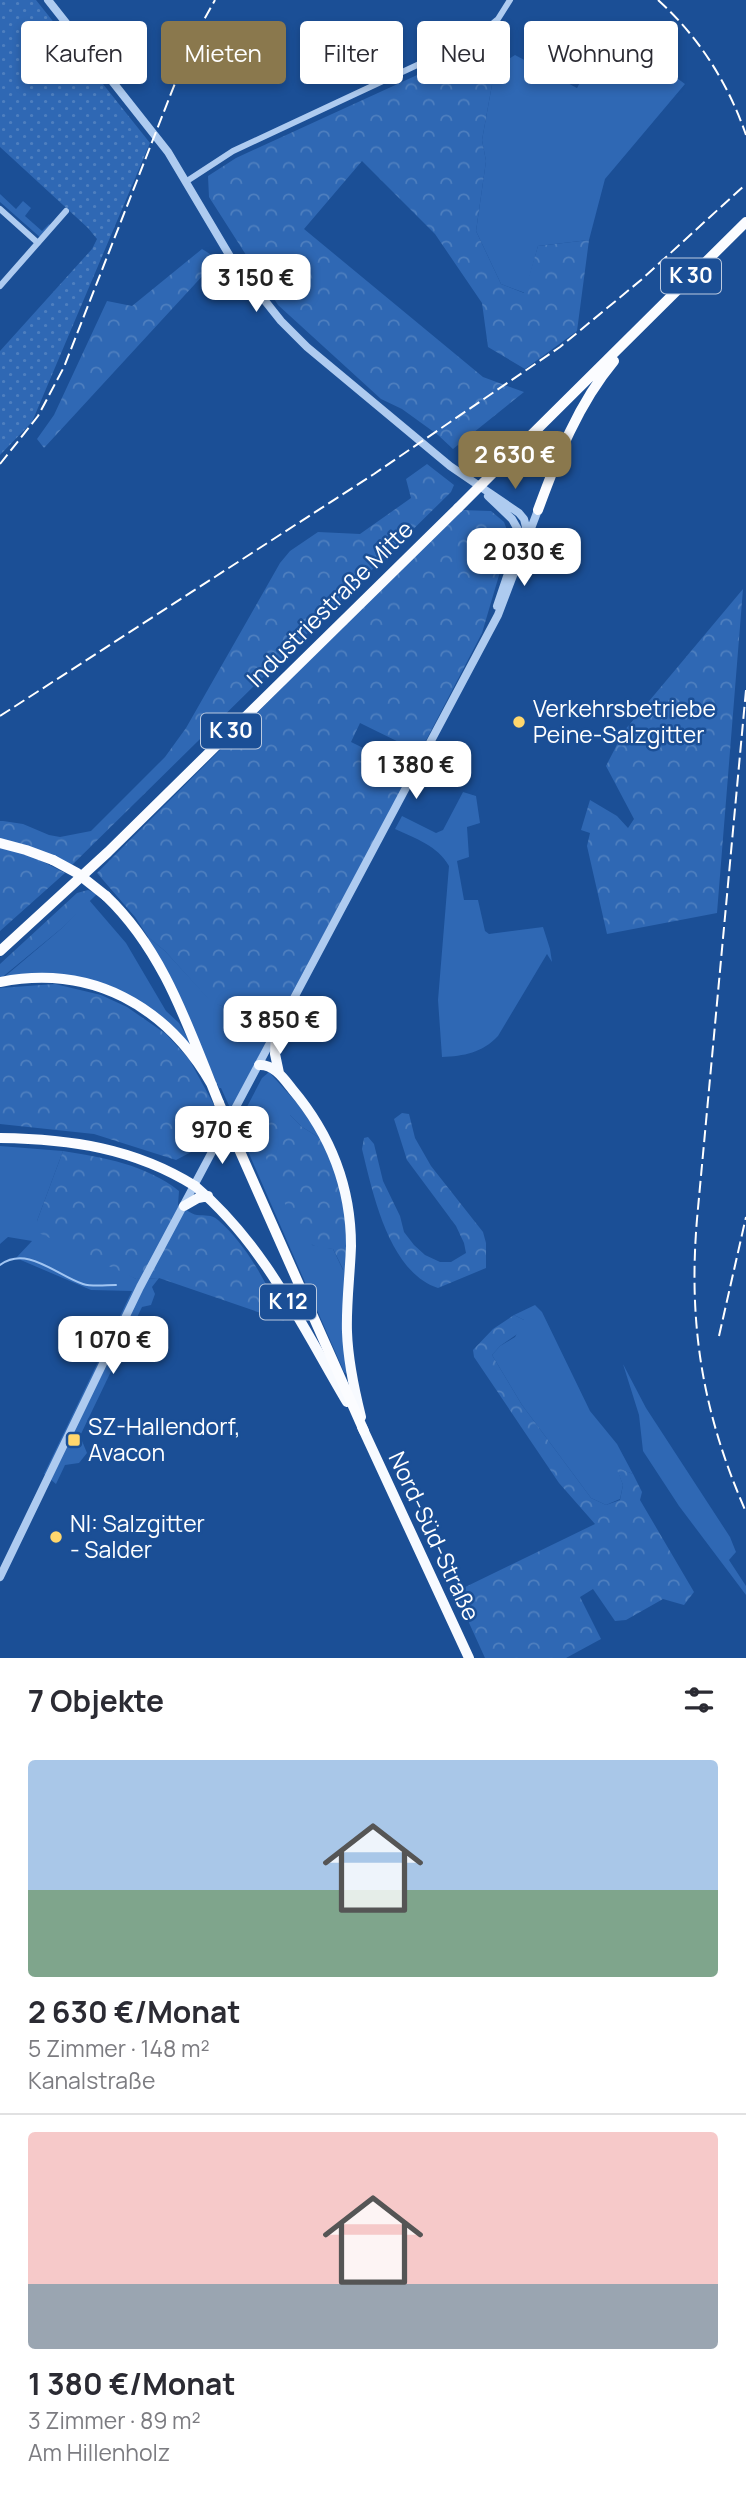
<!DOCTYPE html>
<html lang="de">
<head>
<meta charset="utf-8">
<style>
  :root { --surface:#fff; --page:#f7f7f7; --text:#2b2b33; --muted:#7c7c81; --line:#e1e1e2; --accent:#8a784d }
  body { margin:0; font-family:Manrope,sans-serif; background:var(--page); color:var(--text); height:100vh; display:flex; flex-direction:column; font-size:26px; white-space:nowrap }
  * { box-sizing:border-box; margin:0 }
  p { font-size:23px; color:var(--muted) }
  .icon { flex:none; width:38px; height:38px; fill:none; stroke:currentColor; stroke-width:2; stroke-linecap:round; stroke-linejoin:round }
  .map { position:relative; height:1658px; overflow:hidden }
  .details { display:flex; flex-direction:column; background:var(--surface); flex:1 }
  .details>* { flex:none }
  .top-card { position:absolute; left:21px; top:21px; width:705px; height:63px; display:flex; gap:14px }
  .price { position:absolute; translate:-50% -60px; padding:0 16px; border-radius:14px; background:#fff; color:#222; font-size:23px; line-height:46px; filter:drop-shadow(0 2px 4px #0008) }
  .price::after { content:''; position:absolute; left:50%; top:42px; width:21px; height:16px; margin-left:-10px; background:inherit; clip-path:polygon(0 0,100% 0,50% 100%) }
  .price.on { background:var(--accent); color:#fff }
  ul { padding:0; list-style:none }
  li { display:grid; align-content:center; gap:14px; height:371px; padding:0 28px }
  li+li { border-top:2px solid var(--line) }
  li span { display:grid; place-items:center; height:217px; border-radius:7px; color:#555 }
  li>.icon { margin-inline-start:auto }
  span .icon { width:126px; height:126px; fill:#fffc; stroke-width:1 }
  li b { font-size:30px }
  h2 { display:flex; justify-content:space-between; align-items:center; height:84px; padding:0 28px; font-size:30px }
  .chip { padding:0 24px; border-radius:7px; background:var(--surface); box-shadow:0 4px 10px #0003; font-size:24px; line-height:63px }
  .chip.on { background:var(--accent); color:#fff }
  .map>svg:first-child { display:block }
</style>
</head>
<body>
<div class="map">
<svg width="746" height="1658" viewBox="0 0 746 1658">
  <defs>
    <pattern id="forest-crowns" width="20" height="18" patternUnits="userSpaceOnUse" patternTransform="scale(1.75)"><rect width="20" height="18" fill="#2f68b4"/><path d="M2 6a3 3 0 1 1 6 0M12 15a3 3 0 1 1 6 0" fill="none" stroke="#4e7fbf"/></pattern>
    <pattern id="garden-dots" width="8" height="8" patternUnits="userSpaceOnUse" patternTransform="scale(1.75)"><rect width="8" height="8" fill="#2f68b4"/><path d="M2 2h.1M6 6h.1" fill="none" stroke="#4e7fbf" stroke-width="1.8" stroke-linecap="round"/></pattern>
  </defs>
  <rect width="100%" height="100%" fill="#1b4f96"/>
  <path fill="#2f68b4" d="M609,28L685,84L605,179L589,240L538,246L525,293L501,284L476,231L486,161L482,140L495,68L515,55L577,88Z
    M0,194L16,209L23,201L31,208L25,216L42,231L49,224L53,227L42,239L0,202Z
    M463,792L476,796L480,823L467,827L469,857L457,861L464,900H478L485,931L489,934L543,927L550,949L552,962L547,954L498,1036C482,1053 464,1056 442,1057L438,1000L449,866C437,845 416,839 395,829L402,816L436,833L443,830Z
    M89,900L126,943L166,1011L179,1023L198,1056L103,984L3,978L62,928Z
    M148,937L165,951L212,1002L222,1006L246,1032L270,1034L231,1110L221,1088H219L179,998L147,939Z
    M269,1072L297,1103L323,1140L302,1127L290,1115L312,1245L333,1249L343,1270L347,1268V1374L344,1372L237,1126L262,1078Z
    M0,1146L63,1151L37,1221L136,1279L159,1278L152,1287L155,1294L151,1305L142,1307L80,1436L87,1453L79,1463L65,1465L56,1484L44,1474L132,1291L91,1290L16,1258L32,1241L8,1237L0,1244Z
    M535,1305L542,1312L590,1411L617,1444L633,1474L617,1468L623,1485L620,1499L606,1505L591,1498L522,1405L492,1355L500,1346L515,1337L524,1320L514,1315Z
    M623,1364L646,1408L730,1537L736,1552L729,1560L746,1586V1595L679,1506L643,1451L639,1415Z"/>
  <path fill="url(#forest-crowns)" d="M463,54L495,68L482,140L486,161L476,231L501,284L524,293L538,246L589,240L577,331L525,369L488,347L482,303L435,234L362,161L304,229L483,377L524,392L453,449L438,435L402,409L381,399L278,305L209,197L208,176L236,158Z
    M202,249L218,259L44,448L37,439L54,415L107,301L132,306Z
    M427,464L454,485L451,492L72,865L0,839V821H3L23,824L49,835L60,837L91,831L165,757L186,728L280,563L290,551L318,532L360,534L411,498L406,479Z
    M460,510L491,511L504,522L510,538L482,633L421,750L416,753H412L413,749L360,723L351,742L404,768L410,760L414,766L270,1034L246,1032L222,1006L212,1003L165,951L148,937L135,917L97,873Z
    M743,589L717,913L607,934L587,846L590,833L581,830L590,800L617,816L628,828L634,819L606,766L624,731Z
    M0,847L32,856L65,873L0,931Z
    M88,890L97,894L62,928L0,979V964L77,893Z
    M55,984L101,995L127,1007L166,1034L189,1059L214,1105L211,1122L197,1149L176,1160L94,1134L0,1124V988Z
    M277,1113L290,1115L302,1127L323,1140L331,1154L345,1208L347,1268L344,1271L333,1249C327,1248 316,1248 311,1244C292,1232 267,1158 257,1135Z
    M402,1113L409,1114L415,1138L431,1166L483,1232L486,1243V1268L438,1288C389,1272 373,1194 362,1149L364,1138L368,1137L374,1144L383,1181L400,1216L404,1232L414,1245L425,1255L440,1262H451L466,1253L464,1243L456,1226L407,1160L394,1119Z
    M63,1151C102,1157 147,1165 179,1191L178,1205C184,1208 191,1214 197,1215C205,1216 211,1214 218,1220C248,1246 268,1286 284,1321L159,1278L136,1279L39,1233L37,1221Z
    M514,1315L524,1320L526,1328L500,1346L492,1355L522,1405L591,1498L606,1505L620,1500L623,1485L616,1467L633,1474L642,1492L640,1500L694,1592L684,1605L663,1599L626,1620L615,1621L593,1589L580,1597L601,1639L566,1658H485L455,1592L595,1524L559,1483L474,1357L473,1350L493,1329Z"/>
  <path fill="url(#garden-dots)" d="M0,0H36L150,143L32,422L0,455V351L92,249L97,239L88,228L0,147Z"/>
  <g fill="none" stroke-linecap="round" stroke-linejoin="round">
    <path stroke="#a1c5f2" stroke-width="2" d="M0,1265C27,1245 56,1275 83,1284C92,1287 106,1285 116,1285"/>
    <path stroke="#aecbf0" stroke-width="6" d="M187,181L233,151L475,38L498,19L510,0
      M0,209L38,243
      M0,286L66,211"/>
    <path stroke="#aecbf0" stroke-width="8" d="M48,0L168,152L231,258L281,321L307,347L450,466L519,513L524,519L528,535
      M488,496L512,519L521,535L497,606
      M0,1577L140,1287L498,615L538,510"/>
    <path stroke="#f7faff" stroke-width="10" d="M276,1033L275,1054L279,1073
      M259,1065C274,1064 284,1079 292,1089C330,1134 351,1187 351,1246C350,1275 346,1304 347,1332C348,1361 354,1389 361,1417
      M195,1186C264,1244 302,1326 347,1402
      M184,1206L198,1198L208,1196
      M362,1427L469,1658"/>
    <path stroke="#fbfcff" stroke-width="10" d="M495,471L746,222
      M538,510C557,458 578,404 614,361
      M0,843L26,850L53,860
      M106,896C165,952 189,1030 219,1103
      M0,951L108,852L458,508
      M0,982C92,964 167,1006 212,1085
      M0,1138C70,1139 134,1148 195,1186
      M238,1147L364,1431"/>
    <path stroke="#fff" stroke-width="2" stroke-dasharray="12 5" stroke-linecap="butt" d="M658,0C699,37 728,83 746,135
      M0,464L38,416L64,367L190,45L215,0
      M746,690L697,1219C688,1326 703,1414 746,1512
      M0,716L374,474L560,347L641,280L746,184
      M719,1336L746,1217"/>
    <path stroke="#fbfcff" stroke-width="10" d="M458,508L495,471
      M53,860L77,873L106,896
      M219,1103L238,1147"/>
  </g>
  <g fill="#ffd76d" stroke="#1b4f96" stroke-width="2.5">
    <circle cx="519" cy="722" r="7"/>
    <rect x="67" y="1433" width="14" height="14" rx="3.5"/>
    <circle cx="56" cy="1537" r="7"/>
  </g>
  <g text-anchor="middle" stroke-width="5" stroke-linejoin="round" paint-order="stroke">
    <g fill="#1b4f96" stroke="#bbcae0" stroke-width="2">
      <rect x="661" y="258.5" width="60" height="35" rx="5"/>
      <rect x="201" y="713.5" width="60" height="35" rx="5"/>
      <rect x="260" y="1284.5" width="56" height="35" rx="5"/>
    </g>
    <g font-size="21" font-weight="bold" fill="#fff">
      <text x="691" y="283">K 30</text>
      <text x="231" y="738">K 30</text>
      <text x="288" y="1309">K 12</text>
    </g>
    <g font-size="23" fill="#fff" stroke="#1b4f96">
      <text transform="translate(330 604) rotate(-45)" y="8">Industriestraße Mitte</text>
      <text transform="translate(434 1536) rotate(65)" y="8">Nord-Süd-Straße</text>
    </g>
    <g font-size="23" fill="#fff" stroke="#1b4f96" text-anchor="start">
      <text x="533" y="717">Verkehrsbetriebe<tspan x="533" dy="26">Peine-Salzgitter</tspan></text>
      <text x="88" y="1435">SZ-Hallendorf,<tspan x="88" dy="26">Avacon</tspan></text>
      <text x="70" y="1532">NI: Salzgitter<tspan x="70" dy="26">- Salder</tspan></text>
    </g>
  </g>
</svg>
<b class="price" style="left:256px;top:314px">3 150 €</b>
<b class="price on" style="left:515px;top:491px">2 630 €</b>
<b class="price" style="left:524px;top:588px">2 030 €</b>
<b class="price" style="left:416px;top:801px">1 380 €</b>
<b class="price" style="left:280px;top:1056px">3 850 €</b>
<b class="price" style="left:222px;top:1166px">970 €</b>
<b class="price" style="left:113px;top:1376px">1 070 €</b>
<div class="top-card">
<a class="chip">Kaufen</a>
<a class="chip on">Mieten</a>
<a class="chip">Filter</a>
<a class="chip">Neu</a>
<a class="chip">Wohnung</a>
</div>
</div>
<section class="details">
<h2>7 Objekte<svg class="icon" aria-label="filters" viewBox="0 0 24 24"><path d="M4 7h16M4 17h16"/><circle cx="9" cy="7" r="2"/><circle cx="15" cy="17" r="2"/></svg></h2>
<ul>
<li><span style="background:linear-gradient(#a9c7e8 60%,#7fa58c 0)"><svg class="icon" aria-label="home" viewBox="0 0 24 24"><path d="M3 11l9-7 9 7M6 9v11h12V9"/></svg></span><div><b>2 630 €/Monat</b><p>5 Zimmer · 148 m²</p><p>Kanalstraße</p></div></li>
<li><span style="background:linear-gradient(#f6c9c9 70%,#9aa5b1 0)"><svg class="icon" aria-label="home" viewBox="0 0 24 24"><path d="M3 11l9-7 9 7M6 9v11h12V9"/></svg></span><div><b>1 380 €/Monat</b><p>3 Zimmer · 89 m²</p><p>Am Hillenholz</p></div></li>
</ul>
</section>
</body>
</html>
